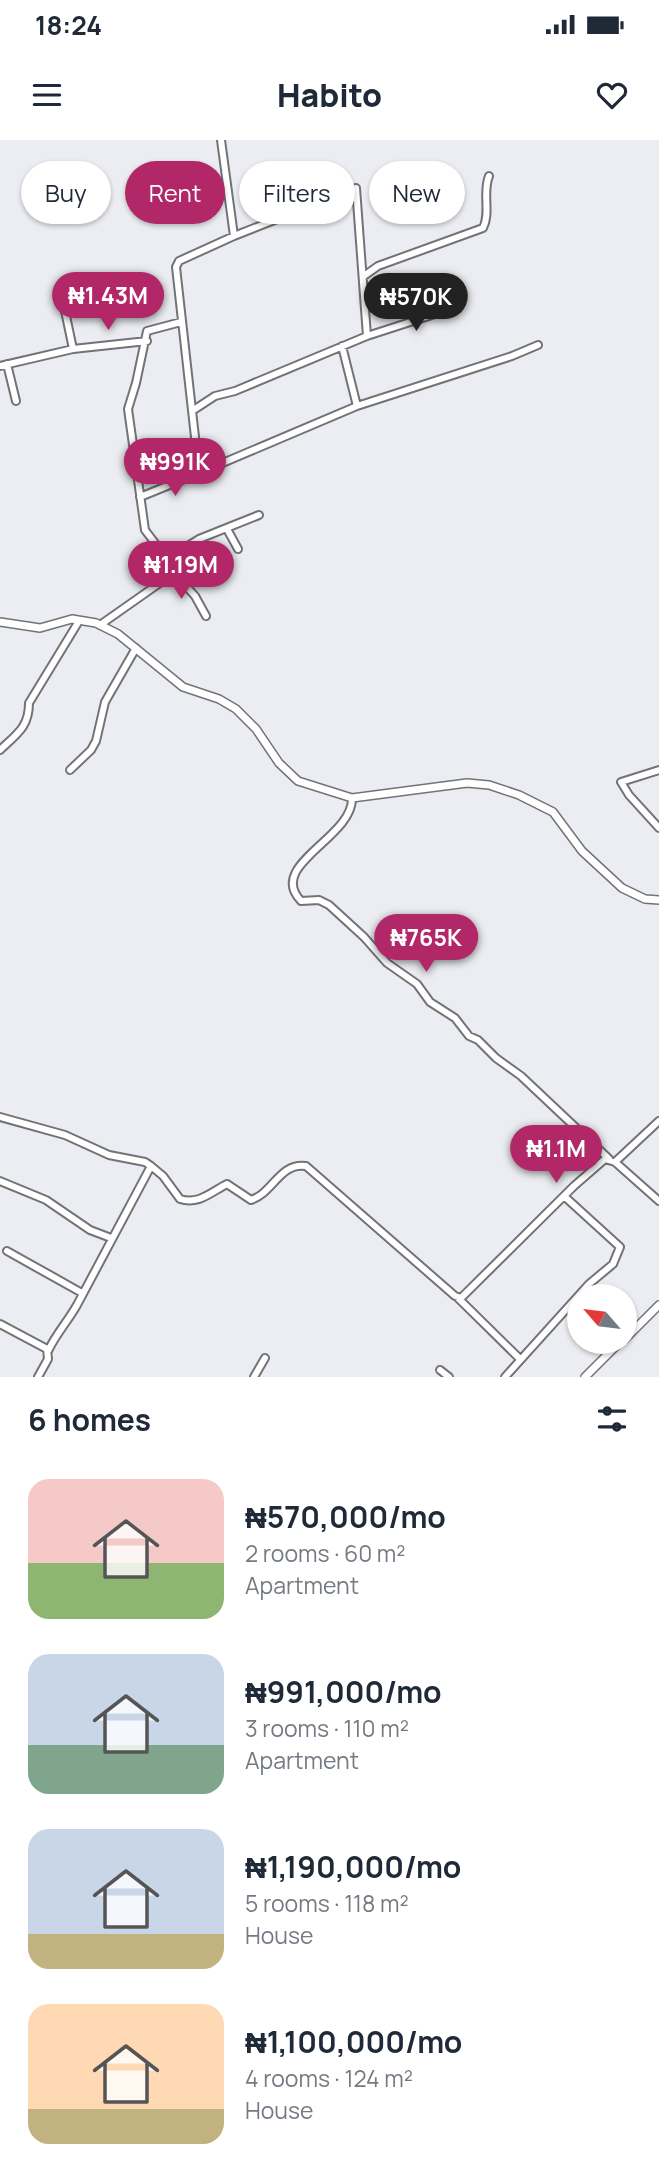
<!DOCTYPE html>
<html lang="en">
<head>
<meta charset="utf-8">
<style>
  :root { --surface:#fff; --page:#f2f2f3; --text:#1f2937; --muted:#747a83; --accent:#b12767 }
  body { margin:0; font-family:Manrope,sans-serif; background:var(--page); color:var(--text); height:100vh; display:flex; flex-direction:column; font-size:26px; white-space:nowrap }
  * { box-sizing:border-box; margin:0 }
  p { font-size:23px; color:var(--muted) }
  .icon { flex:none; width:38px; height:38px; fill:none; stroke:currentColor; stroke-width:2; stroke-linecap:round; stroke-linejoin:round }
  .map { position:relative; height:1237px; overflow:hidden }
  .sheet { display:flex; flex-direction:column; background:var(--surface); flex:1 }
  .sheet>* { flex:none }
  .guide { position:absolute; left:21px; top:21px; width:618px; height:63px; display:flex; gap:14px }
  .needle { width:46px; rotate:298deg }
  .fabs { position:absolute; left:567px; top:1144px; display:grid; gap:14px }
  .fabs a { display:grid; place-items:center; width:70px; height:70px; border-radius:50%; background:var(--surface); box-shadow:0 2px 5px #0004; font-size:35px }
  .price { position:absolute; translate:-50% -60px; padding:0 16px; border-radius:24px; background:var(--accent); color:#fff; font-size:23px; line-height:46px; filter:drop-shadow(0 2px 4px #0008) }
  .price::after { content:''; position:absolute; left:50%; top:42px; width:21px; height:16px; margin-left:-10px; background:inherit; clip-path:polygon(0 0,100% 0,50% 100%) }
  .price.selected { background:#222; color:#fff }
  ul { padding:0; list-style:none }
  li { display:flex; align-items:center; gap:21px; height:175px; padding:0 28px }
  li span { display:grid; place-items:center; flex:none; width:196px; height:140px; border-radius:21px; color:#555 }
  li>.icon { margin-inline-start:auto }
  span .icon { width:84px; height:84px; fill:#fffc; stroke-width:1 }
  li b { font-size:30px }
  h2 { display:flex; justify-content:space-between; align-items:center; height:84px; padding:0 28px; font-size:30px }
  .chip { padding:0 24px; border-radius:32px; background:var(--surface); box-shadow:0 2px 5px #0004; font-size:24px; line-height:63px }
  .chip.selected { background:var(--accent); color:#fff }
  .status { display:flex; justify-content:space-between; align-items:center; height:49px; padding:0 35px; background:var(--surface); direction:ltr }
  .status svg { height:19px; fill:currentColor }
  header { display:flex; justify-content:space-between; align-items:center; height:91px; padding:0 28px; background:var(--surface); font-size:32px; font-weight:800 }
  .map>svg:first-child { display:block }
</style>
</head>
<body>
<div class="status"><b>18:24</b><svg viewBox="0 0 49 12"><path d="M0 12V9h3v3zM5 12V6h3v6zM10 12V3h3v9zM15 12V0h3v12zM26 1h20v11H26zM47 4h2v5h-2z"/></svg></div>
<header><svg class="icon" aria-label="menu" viewBox="0 0 24 24"><path d="M4 6h16M4 12h16M4 18h16"/></svg>Habito<svg class="icon" aria-label="heart" viewBox="0 0 24 24"><path d="M12 20l-8-8c-3-5 5-10 8-4 3-6 11-1 8 4z"/></svg></header>
<div class="map">
<svg width="659" height="1237" viewBox="0 0 659 1237">
  <rect width="100%" height="100%" fill="#ecedf2"/>
  <g fill="none" stroke-linecap="round" stroke-linejoin="round">
    <defs>
      <path id="minor" d="M221,0L234,96
        M364,136L378,126L483,88C491,73 482,53 489,36
        M61,152L73,209
        M367,196L438,173L452,163
        M7,224L16,261
        M0,226L73,209L147,201
        M357,266L512,216L538,205
        M192,271L215,256L235,251L367,196L356,48L234,96L179,121L176,127L199,333L357,266L342,206
        M140,357L199,333
        M227,389L238,409
        M167,419L199,399L259,375
        M174,433L195,456L206,476
        M100,485L174,433L167,419L145,390L128,269L136,243L147,191L181,182
        M0,610C17,594 29,587 29,563L79,481
        M70,630L91,610L96,601L105,562L136,508
        M659,630L621,642L629,655L659,688
        M352,658C353,698 266,725 301,761L319,760L329,765L364,797L387,823L417,844L430,862L455,878L469,896L478,900L496,918L521,936L609,1019
        M0,977L65,995L109,1015L145,1022L151,1026
        M615,1022L659,981
        M0,1041L46,1060L90,1090L111,1098
        M7,1111L82,1153
        M458,1158L520,1219
        M571,1164L579,1175
        M0,1184L47,1209L48,1219L38,1237
        M48,1211C56,1194 68,1181 77,1165L151,1026L163,1036L180,1059C199,1065 211,1052 227,1044L251,1060C273,1053 280,1022 306,1026L455,1156L461,1158L574,1046L605,1019L615,1022L659,1061
        M440,1230L449,1237
        M254,1237L265,1218
        M505,1237L589,1144L613,1124L620,1107L564,1056"/>
      <path id="tertiary" d="M0,482L40,488L72,479L96,483L118,494L183,547L219,559L236,569L256,589L279,623L298,641L352,658L467,643L489,645L519,655L553,672L582,711L622,748L645,759L659,760
        M625,1199L659,1165
        M585,1237L620,1202"/>
    </defs>
    <use href="#minor" stroke="#727377" stroke-width="10"/>
    <use href="#tertiary" stroke="#727377" stroke-width="10"/>
    <use href="#minor" stroke="#fff" stroke-width="6"/>
    <use href="#tertiary" stroke="#fff" stroke-width="7"/>
  </g>
</svg>
<div class="fabs">
<a><svg class="needle" viewBox="-14 -14 28 28"><path d="M0-13l5 13h-10z" fill="#e53935"/><path d="M0 13l5-13h-10z" fill="#747a83"/></svg></a>
</div>
<b class="price" style="left:108px;top:192px">₦1.43M</b>
<b class="price selected" style="left:416px;top:193px">₦570K</b>
<b class="price" style="left:175px;top:358px">₦991K</b>
<b class="price" style="left:181px;top:461px">₦1.19M</b>
<b class="price" style="left:426px;top:834px">₦765K</b>
<b class="price" style="left:556px;top:1045px">₦1.1M</b>
<div class="guide">
<a class="chip">Buy</a>
<a class="chip selected">Rent</a>
<a class="chip">Filters</a>
<a class="chip">New</a>
</div>
</div>
<section class="sheet">
<h2>6 homes<svg class="icon" aria-label="filters" viewBox="0 0 24 24"><path d="M4 7h16M4 17h16"/><circle cx="9" cy="7" r="2"/><circle cx="15" cy="17" r="2"/></svg></h2>
<ul>
<li><span style="background:linear-gradient(#f6c9c9 60%,#8fb573 0)"><svg class="icon" aria-label="home" viewBox="0 0 24 24"><path d="M3 11l9-7 9 7M6 9v11h12V9"/></svg></span><div><b>₦570,000/mo</b><p>2 rooms · 60 m²</p><p>Apartment</p></div></li>
<li><span style="background:linear-gradient(#c9d6e8 65%,#7fa58c 0)"><svg class="icon" aria-label="home" viewBox="0 0 24 24"><path d="M3 11l9-7 9 7M6 9v11h12V9"/></svg></span><div><b>₦991,000/mo</b><p>3 rooms · 110 m²</p><p>Apartment</p></div></li>
<li><span style="background:linear-gradient(#c9d6e8 75%,#c2b280 0)"><svg class="icon" aria-label="home" viewBox="0 0 24 24"><path d="M3 11l9-7 9 7M6 9v11h12V9"/></svg></span><div><b>₦1,190,000/mo</b><p>5 rooms · 118 m²</p><p>House</p></div></li>
<li><span style="background:linear-gradient(#ffd9b3 75%,#c2b280 0)"><svg class="icon" aria-label="home" viewBox="0 0 24 24"><path d="M3 11l9-7 9 7M6 9v11h12V9"/></svg></span><div><b>₦1,100,000/mo</b><p>4 rooms · 124 m²</p><p>House</p></div></li>
</ul>
</section>
</body>
</html>
